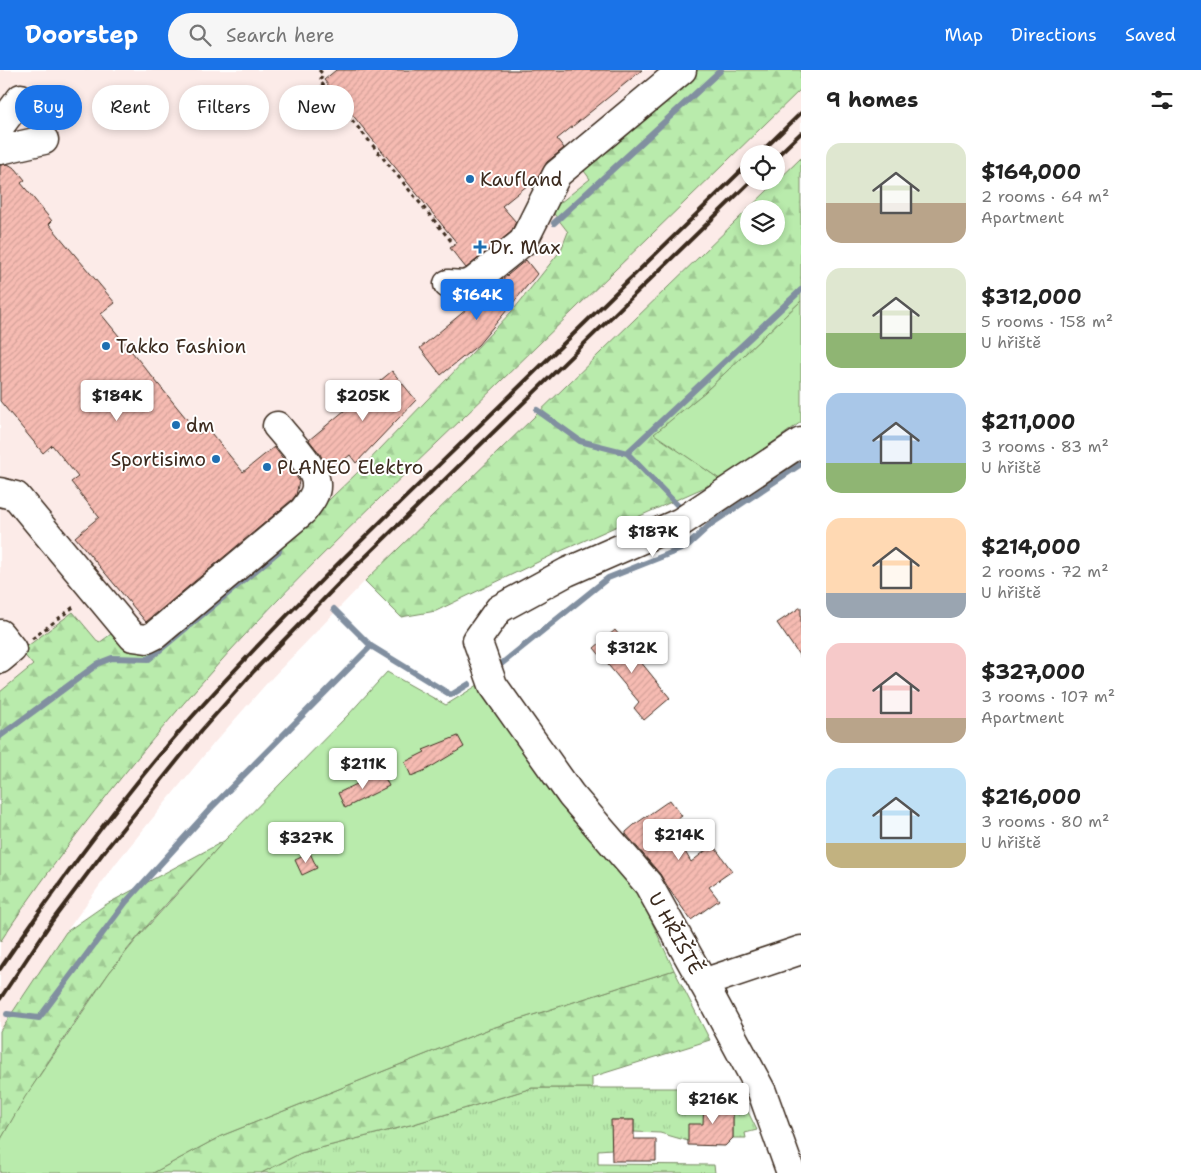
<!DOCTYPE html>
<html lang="en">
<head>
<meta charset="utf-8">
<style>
  :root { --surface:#fff; --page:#f6f6f6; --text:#222; --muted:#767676; --accent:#1a73e8 }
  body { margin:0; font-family:"Shantell Sans",sans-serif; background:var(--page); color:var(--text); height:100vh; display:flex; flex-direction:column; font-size:19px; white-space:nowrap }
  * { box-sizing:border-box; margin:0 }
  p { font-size:16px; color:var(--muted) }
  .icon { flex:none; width:28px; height:28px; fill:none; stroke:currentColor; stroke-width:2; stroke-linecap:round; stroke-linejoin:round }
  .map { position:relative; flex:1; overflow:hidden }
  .sheet { display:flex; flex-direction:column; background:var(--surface); width:400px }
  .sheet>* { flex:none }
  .banner { position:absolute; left:15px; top:15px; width:475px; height:45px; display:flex; gap:10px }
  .buttons { position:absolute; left:740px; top:75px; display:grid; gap:10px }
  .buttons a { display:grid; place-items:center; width:45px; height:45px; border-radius:50%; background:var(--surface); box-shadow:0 2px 8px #0003; font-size:25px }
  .price { position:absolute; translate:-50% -42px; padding:0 11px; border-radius:5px; background:#fff; color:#222; font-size:16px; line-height:32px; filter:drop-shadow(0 1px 2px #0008) }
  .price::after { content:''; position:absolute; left:50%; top:30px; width:15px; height:11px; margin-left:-8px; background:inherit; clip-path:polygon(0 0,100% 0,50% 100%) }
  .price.on { background:var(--accent); color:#fff }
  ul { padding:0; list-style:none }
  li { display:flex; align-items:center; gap:15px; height:125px; padding:0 25px }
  li span { display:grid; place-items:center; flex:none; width:140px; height:100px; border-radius:15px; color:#555 }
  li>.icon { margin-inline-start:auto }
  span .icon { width:60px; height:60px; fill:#fffc; stroke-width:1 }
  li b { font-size:21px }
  h2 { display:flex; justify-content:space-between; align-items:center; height:60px; padding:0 25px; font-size:21px }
  .chip { padding:0 18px; border-radius:22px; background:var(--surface); box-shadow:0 2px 8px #0003; font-size:18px; line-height:45px }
  .chip.on { background:var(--accent); color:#fff }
  header { display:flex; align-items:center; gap:30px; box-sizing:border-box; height:70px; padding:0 25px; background:var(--accent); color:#fff }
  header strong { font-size:24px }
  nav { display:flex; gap:28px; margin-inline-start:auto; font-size:18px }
  .search { width:350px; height:45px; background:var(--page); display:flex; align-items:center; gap:12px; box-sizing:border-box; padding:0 18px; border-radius:28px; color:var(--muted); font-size:19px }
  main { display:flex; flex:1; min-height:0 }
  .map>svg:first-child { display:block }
</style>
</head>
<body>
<header>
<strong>Doorstep</strong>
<div class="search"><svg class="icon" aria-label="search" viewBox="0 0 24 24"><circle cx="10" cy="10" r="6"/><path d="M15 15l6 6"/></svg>Search here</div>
<nav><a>Map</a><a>Directions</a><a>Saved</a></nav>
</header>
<main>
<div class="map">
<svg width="801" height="1103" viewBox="0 0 801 1103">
  <defs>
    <pattern id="grass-tufts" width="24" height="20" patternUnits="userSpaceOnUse" patternTransform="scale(1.25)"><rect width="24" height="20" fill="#b9ebac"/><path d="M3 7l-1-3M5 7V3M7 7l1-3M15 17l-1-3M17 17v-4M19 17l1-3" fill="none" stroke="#a0ca94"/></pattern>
    <pattern id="forest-firs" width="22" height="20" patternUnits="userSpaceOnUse" patternTransform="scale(1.25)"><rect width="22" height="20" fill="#b9ebac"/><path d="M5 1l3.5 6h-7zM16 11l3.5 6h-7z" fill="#a0ca94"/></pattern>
    <pattern id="building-hatch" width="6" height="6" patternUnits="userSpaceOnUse" patternTransform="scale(1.25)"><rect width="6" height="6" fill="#f6bbb2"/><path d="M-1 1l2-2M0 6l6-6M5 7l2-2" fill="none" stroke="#d4a199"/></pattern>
  </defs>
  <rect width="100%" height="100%" fill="#fff"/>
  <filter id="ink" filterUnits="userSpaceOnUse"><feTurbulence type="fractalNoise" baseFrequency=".02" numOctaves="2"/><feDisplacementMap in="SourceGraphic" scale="10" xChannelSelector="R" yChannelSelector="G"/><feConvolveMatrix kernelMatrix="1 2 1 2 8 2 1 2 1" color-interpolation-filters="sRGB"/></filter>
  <g filter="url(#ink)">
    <path fill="#fcebe8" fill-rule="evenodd" d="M0,0H694L579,94L590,109L561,180L515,238L357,403L285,472L124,575L113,565L109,564L99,573L73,542L22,581L33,595L0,622Z
      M801,19V88L365,511L267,613L215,672L116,793L66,862L0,961V872L26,833L77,763L125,703L177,641L231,580L330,477ZM749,84H776V111H749Z"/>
    <path fill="url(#grass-tufts)" stroke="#7a8a65" d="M532,1018H736L757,1060L745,1063L746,1068H733V1031H704V1044L708,1054L688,1071L660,1063L634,1062V1050H612V1079L598,1080V1094L714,1095L715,1103H261L301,1083L414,1054Z"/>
    <path fill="url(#forest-firs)" stroke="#7a8a65" fill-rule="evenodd" d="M694,0H801V19C688,129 576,238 463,348C384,424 304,500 230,581C147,673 68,769 0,872V622L33,595L21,581L73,542L99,573L111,564L124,575L285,472L357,403L515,238L561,180L568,162L551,140L590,109L579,94Z
      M801,88V231L705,322L655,364L721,410L561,481L436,541L401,547L365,511ZM749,139H776V166H749Z
      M224,771C185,814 144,856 109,903C70,957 33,1013 0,1071V961L66,862L105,835Z
      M674,900L710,970L592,1007V1018H532L414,1054L301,1083L261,1103H153L221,1066L489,959Z"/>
    <path fill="#b9ebac" stroke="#7a8a65" d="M801,231V352L721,410L654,364L705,322Z
      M387,602L446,635L481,613L636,818L674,900L489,959L221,1066L153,1103H0V1071L25,1027L109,903L140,865L224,771L349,644Z"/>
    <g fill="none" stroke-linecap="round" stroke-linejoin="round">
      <path stroke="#818fa0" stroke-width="6" d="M554,153L721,0
        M537,340L580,371L627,383L684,442
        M627,383L801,220
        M334,539L371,576
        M500,595L608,508L686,477L711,454L801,394
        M0,666L99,593L112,588L149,589L279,481
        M7,944L39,948L126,832L212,737L371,576L451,625L469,614"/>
    </g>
    <path fill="url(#building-hatch)" stroke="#3b2a1e" d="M336,0H642L557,69L564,78L547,92L539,106L502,136L516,152L511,162L466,198L450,178L457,173L324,10Z
      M8,94L16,99L25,110L21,113L52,151L49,154L115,233L101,244L199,364L207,358L243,402L274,377L293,401L299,411L296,425L292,430L146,552L75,467L99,447L71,412L78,407L52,375L43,383L0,331V95Z
      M526,190L537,204L478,275L441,305L420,278Z
      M392,301L416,330L356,393L350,385L329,402L320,384L309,370Z
      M801,537V588L777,553Z
      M615,560L670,628L644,650L634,638L639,632L594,578Z
      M458,666L464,677L426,700L411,706L405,692L425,682L423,680Z
      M382,702L389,716L345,738L338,723Z
      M670,730L682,746L670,755L691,792L713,775L732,801L709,817L719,830L691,850L671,822L660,804L626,764V762L634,755Z
      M310,783L317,798L302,805L295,790Z
      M704,1031H733V1068L725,1076L688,1075V1054H703Z
      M611,1050H634V1069H656V1091H612Z"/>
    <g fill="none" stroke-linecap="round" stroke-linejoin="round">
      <defs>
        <path id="minor" d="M0,56L21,28
          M0,80L44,70
          M448,214L464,215L473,212L523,172L557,104L682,0
          M0,422L16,426L133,567L147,569L155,565L303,441C309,433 317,424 316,414C316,399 287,368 277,356
          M0,564L12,579L0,589
          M703,913L801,880
          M791,1103L762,1022L710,925L648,814L571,725L493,615L477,570L499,539L567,502L681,452L801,372"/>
      </defs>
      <use href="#minor" stroke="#3b2a1e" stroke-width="31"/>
      <path stroke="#3b2a1e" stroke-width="3" stroke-dasharray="4 4" stroke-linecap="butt" d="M319,0L323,4L320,11L451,171
        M32,569L76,535"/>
      <use href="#minor" stroke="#fff" stroke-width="28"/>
      <path stroke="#3b2a1e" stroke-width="4" d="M759,84L801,43
        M776,87L801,63
        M0,899C59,812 122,727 191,648C282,546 381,451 479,356C569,268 659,181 749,93
        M0,929L52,851L103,783L201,661L254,601L353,499L751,111"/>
    </g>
  </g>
  <g fill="#1f6fb2" stroke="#fff" stroke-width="2">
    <circle cx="470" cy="109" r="5"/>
    <path d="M477.5 169.5h5v5h5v5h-5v5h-5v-5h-5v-5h5z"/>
    <circle cx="106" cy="276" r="5"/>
    <circle cx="176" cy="355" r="5"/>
    <circle cx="216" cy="389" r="5"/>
    <circle cx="267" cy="397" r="5"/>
  </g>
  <g text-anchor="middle" stroke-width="4" stroke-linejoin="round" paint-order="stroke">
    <g font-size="19" fill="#3b2a1e" stroke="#fff" text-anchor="start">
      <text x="480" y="116">Kaufland</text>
      <text x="490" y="184">Dr. Max</text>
      <text x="116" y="283">Takko Fashion</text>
      <text x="186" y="362">dm</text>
      <text x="206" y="396" text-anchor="end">Sportisimo</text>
      <text x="277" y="404">PLANEO Elektro</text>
    </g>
    <g font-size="19" fill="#3b2a1e" stroke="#fff">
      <text transform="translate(676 863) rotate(61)" y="7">U HŘIŠTĚ</text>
    </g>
  </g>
</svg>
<div class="buttons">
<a><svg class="icon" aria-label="locate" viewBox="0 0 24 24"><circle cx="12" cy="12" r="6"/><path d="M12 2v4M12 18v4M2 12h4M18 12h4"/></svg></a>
<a><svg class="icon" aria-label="layers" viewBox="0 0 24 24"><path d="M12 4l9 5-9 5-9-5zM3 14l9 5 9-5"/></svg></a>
</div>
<b class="price on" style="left:477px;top:251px">$164K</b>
<b class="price" style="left:117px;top:352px">$184K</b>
<b class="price" style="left:363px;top:352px">$205K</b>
<b class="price" style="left:653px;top:488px">$187K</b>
<b class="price" style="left:632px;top:604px">$312K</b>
<b class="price" style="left:363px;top:720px">$211K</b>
<b class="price" style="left:679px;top:791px">$214K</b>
<b class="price" style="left:306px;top:794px">$327K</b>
<b class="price" style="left:713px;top:1055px">$216K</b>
<div class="banner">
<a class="chip on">Buy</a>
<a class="chip">Rent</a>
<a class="chip">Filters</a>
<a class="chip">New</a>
</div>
</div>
<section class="sheet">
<h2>9 homes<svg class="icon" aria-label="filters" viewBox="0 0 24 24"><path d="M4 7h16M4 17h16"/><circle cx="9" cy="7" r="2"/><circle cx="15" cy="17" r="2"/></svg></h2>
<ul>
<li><span style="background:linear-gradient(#dfe7d0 60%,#b9a48a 0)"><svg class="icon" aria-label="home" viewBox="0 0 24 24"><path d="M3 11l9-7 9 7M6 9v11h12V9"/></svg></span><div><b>$164,000</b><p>2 rooms · 64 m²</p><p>Apartment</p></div></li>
<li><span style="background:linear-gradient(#dfe7d0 65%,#8fb573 0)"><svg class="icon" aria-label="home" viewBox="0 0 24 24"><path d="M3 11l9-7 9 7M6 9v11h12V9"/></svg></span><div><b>$312,000</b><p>5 rooms · 158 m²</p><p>U hřiště</p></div></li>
<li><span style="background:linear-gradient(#a9c7e8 70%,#8fb573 0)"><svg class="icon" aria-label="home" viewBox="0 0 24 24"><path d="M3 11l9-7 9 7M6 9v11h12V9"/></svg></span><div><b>$211,000</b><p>3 rooms · 83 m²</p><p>U hřiště</p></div></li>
<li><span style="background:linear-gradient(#ffd9b3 75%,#9aa5b1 0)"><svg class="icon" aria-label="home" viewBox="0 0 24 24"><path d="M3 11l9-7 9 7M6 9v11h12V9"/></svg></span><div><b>$214,000</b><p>2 rooms · 72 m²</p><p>U hřiště</p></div></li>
<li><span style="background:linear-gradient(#f6c9c9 75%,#b9a48a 0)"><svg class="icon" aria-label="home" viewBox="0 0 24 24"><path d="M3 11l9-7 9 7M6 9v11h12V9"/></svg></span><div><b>$327,000</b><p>3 rooms · 107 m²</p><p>Apartment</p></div></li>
<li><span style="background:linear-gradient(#bfe0f5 75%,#c2b280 0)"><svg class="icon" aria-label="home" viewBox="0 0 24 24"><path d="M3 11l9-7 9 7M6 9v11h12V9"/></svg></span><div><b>$216,000</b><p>3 rooms · 80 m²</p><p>U hřiště</p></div></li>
</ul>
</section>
</main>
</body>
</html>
